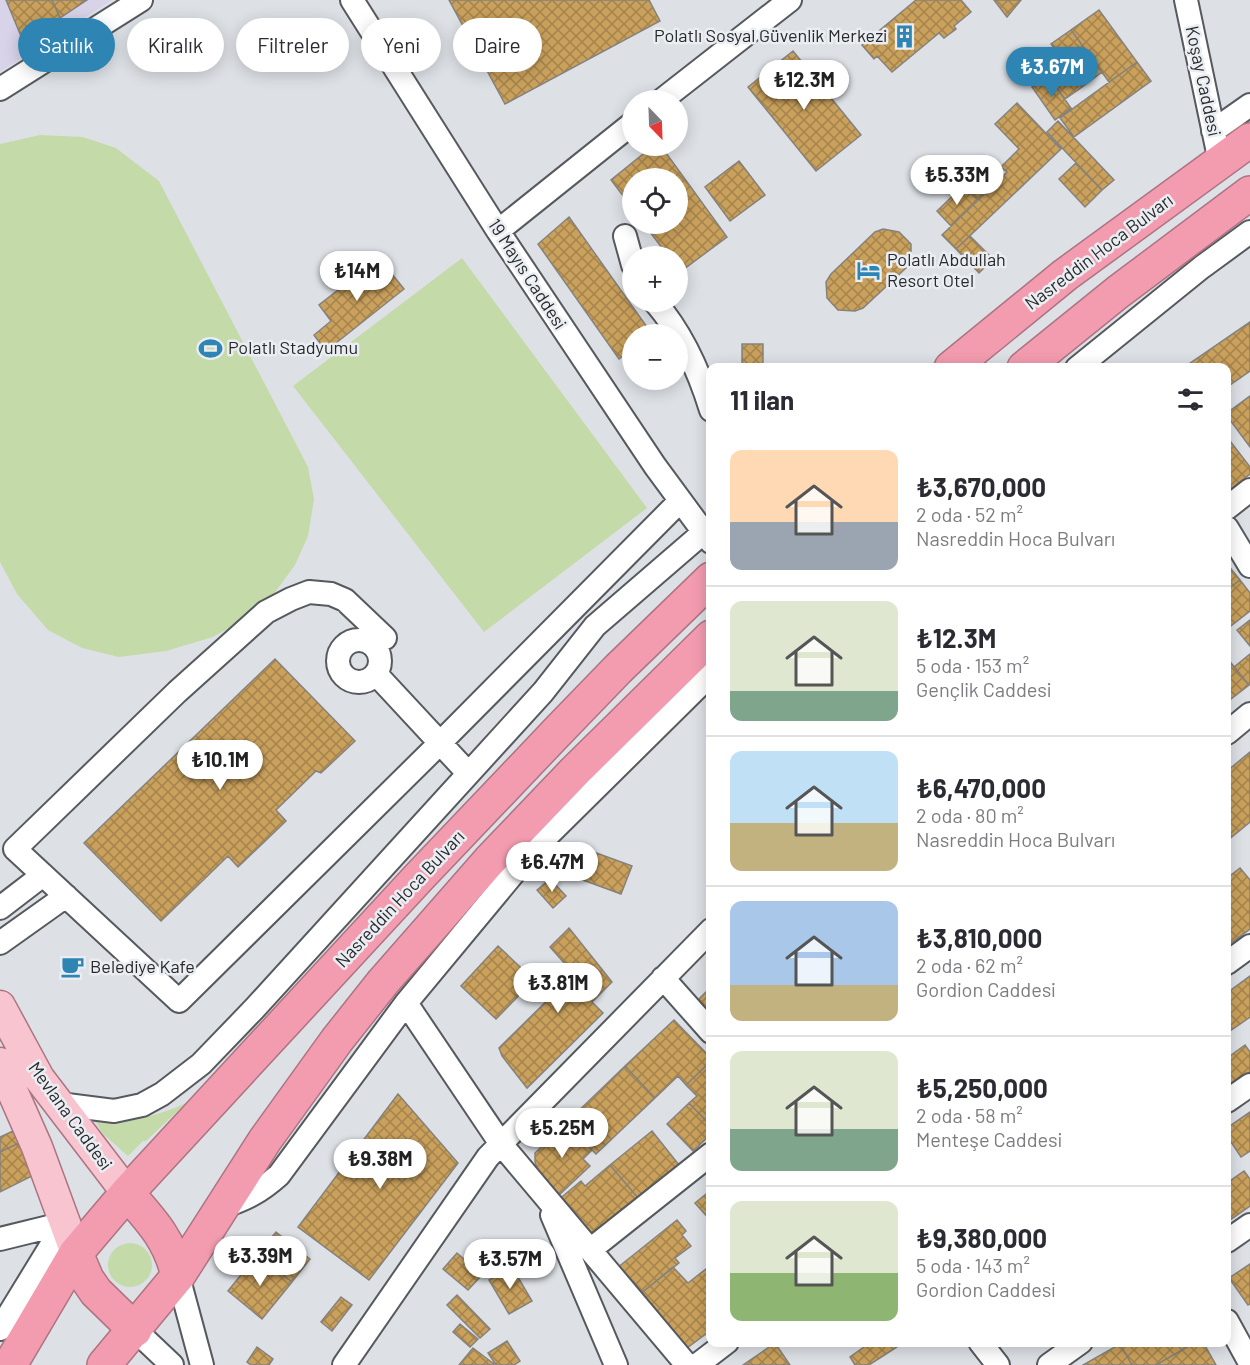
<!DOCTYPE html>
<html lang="tr">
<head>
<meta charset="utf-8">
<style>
  :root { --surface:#fff; --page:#f2f2f3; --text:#2b2b33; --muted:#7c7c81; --line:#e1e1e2; --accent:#2e85b4 }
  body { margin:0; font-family:Barlow,sans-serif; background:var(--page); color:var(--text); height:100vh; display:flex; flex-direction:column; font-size:22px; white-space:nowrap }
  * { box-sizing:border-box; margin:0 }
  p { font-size:20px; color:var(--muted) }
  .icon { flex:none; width:33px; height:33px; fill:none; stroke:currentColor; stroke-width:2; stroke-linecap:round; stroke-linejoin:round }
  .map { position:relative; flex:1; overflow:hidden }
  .details { position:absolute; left:706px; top:363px; width:525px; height:984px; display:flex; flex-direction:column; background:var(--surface); border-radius:12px; box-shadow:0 3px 15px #0003 }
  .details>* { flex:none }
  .guide { position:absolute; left:18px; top:18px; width:570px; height:54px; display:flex; gap:12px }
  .needle { width:39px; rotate:157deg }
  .buttons { position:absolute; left:622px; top:90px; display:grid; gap:12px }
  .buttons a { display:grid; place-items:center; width:66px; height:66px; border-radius:50%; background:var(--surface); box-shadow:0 3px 15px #0003; font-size:30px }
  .price { position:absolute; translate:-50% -51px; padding:0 14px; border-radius:21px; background:#fff; color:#222; font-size:20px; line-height:39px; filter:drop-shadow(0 2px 3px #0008) }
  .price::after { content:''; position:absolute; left:50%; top:36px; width:18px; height:14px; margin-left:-9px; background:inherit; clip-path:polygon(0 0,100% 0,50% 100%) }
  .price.current { background:var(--accent); color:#fff }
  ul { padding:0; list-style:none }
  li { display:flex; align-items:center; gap:18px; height:150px; padding:0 24px }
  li+li { border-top:2px solid var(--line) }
  li span { display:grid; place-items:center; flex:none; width:168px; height:120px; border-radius:12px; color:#555 }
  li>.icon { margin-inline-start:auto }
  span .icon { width:72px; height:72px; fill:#fffc; stroke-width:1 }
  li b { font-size:26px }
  h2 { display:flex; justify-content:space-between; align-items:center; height:72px; padding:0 24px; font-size:26px }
  .tag { padding:0 21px; border-radius:27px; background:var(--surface); box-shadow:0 3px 15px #0003; font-size:21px; line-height:54px }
  .tag.current { background:var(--accent); color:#fff }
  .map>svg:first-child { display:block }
</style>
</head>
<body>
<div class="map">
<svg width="1250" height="1365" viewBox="0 0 1250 1365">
  <defs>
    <pattern id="building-cross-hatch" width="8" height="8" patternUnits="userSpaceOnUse" patternTransform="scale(1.5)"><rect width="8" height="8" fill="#caa15c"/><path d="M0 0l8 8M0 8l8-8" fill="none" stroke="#a4834c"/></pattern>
  </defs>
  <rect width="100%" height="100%" fill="#dde1e6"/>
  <path fill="#d8d3e9" d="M0,0H112L0,72Z"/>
  <path fill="#c4daa9" d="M40,135L83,137L116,148L159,181L308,467L314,499L308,536L295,565L273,595L249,617L213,637L166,651L119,657L82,648L48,630L17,594L0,562V144Z
    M462,258L647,508L484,632L293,386Z
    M186,1103L146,1141H143L128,1156L103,1134L95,1121V1119C131,1122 153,1118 186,1103Z
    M108 1265a22 22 0 1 1 44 0a22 22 0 1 1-44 0Z"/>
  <path fill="url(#building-cross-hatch)" stroke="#85827d" stroke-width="1.5" d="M6,0H52L60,18L23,41Z
    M52,0H87L60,18Z
    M449,0H649L660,21L505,104Z
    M916,0H961L971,12L954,26L956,29L944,38L939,33L892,72L877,56L874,59L862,45Z
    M994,0H1021L1007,17Z
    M1099,10L1137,62L1109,82L1071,30Z
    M1071,30L1102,72L1082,87L1051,44Z
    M793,51L861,135L816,171L748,87Z
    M1137,62L1151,81L1074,137L1060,118Z
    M1065,64L1082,87L1065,99L1048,76Z
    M1048,76L1071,108L1055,120L1032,87Z
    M1017,103L1061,149L956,249L942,235L1007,172L1001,167L1019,149L995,124Z
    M1058,121L1114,180L1102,190L1047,132Z
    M653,146H661L727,237L680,272L678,270V256H668L644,224H678V178H633V209L611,180Z
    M739,161L765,195L730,221L705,187Z
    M1076,163L1102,190L1085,207L1059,179Z
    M983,167L998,181L978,200L963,186Z
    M963,186L978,200L951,226L937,211Z
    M569,217L652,334H633V349L619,359L538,244Z
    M883,229L899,232L911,244V260L907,267L863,308L855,311L838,310L827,298L826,282L831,274L875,232Z
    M970,236L993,259L979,273L956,249Z
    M379,258L404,289L326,351L314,335L331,321L319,305Z
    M1250,322V371L1227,387V368H1183Z
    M742,344H763V368H742Z
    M1250,396V447L1227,416V413Z
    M1227,437L1250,467V474L1227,492Z
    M1227,564L1240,580L1227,590Z
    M1240,580L1250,593V611L1227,629V590Z
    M1250,620V646L1237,630Z
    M1250,654V684L1249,685L1234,667Z
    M1227,658L1249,685L1227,702Z
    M275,659L355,741L321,773L316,771L276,810L286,821L238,867L228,856L161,921L84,843Z
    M1250,752V822L1227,841V771Z
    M591,851L632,866L621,894L580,879Z
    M1240,868L1250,880V929L1227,946V878Z
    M550,879L566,896L553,908L537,890Z
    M569,928L612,982L592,1002L603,1013L527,1088L502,1056L499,1048L574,974L550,947Z
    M498,946L534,980L496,1019L461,986Z
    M1250,976V1017L1227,1033V993Z
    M711,987V1014L697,1001Z
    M674,1020L711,1058V1061L686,1085L678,1076L655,1098L625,1066Z
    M1245,1045L1250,1052V1072L1229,1087L1227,1058Z
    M711,1061V1126L689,1103L697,1096L686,1085Z
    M625,1066L655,1098L596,1154L566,1123Z
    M398,1094L458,1163L369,1280L298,1227Z
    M689,1103L711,1126V1134L693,1151L667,1124Z
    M1250,1112V1151L1241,1157L1227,1136V1128Z
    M566,1123L592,1150L583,1159L590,1166L558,1196L540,1177L535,1162V1153Z
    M13,1131L19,1143L0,1152V1137Z
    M652,1131L679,1165L638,1198L610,1165Z
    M19,1143L34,1175L0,1192V1152Z
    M610,1165L638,1198L592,1235L579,1219L575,1223L557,1201L581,1181L585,1186Z
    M1244,1171L1250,1179V1206L1227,1222V1183Z
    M711,1190V1221L695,1203Z
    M677,1220L686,1231L682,1235L691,1246L675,1258L679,1263L639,1295L617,1268Z
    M276,1232L310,1259L292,1282L257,1255Z
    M457,1253L482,1275L468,1290L443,1269Z
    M257,1255L292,1282L262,1319L228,1291Z
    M1250,1264V1304L1248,1305L1229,1278Z
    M711,1265V1330L683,1351L639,1295L673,1267L688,1283Z
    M512,1267L532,1301L509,1314L489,1280Z
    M457,1295L490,1329L480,1338L447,1305Z
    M341,1297L352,1305L332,1331L321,1322Z
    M460,1324L478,1339L470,1347L453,1332Z
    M507,1341L520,1361L514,1365H496L488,1353Z
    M871,1342H902L903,1343L869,1365H855L850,1357Z
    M1124,1342H1196L1156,1365H1132L1120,1344Z
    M1196,1342H1203L1216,1365H1156Z
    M775,1343L790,1365H743Z
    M1120,1344L1132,1365H1083Z
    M257,1347L273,1359L269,1365H251L247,1362Z
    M473,1348L494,1364L493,1365H459Z"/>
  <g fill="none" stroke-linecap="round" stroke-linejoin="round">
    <defs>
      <path id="minor" d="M352,0L498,231L655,466L711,542
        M1186,0L1220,162
        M0,89L141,0
        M662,100L790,0
        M1213,131L1250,105
        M498,231L633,123
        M625,236L633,265
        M655,302C682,333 699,371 711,410
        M1077,368L1202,267L1250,232
        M1227,508L1250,490
        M1227,528L1250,566
        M385,638L345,600L331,594L309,592L291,599L266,612L177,692L15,849L179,1001L440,743L680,501
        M338 661a21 21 0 1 1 42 0a21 21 0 1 1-42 0Z
        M376,674L468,773
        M1227,733L1250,714
        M0,908L43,875
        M0,943L66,896
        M1227,963L1250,946
        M663,978L711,1032
        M406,1003L501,1144L687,1365
        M1227,1101L1250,1085
        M59,1104L114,1111L142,1105L162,1094L201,1064L254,1009L543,692L595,626L711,526
        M222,1207C246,1199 260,1192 279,1175L406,1003L532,851L711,674
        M552,1215L616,1365
        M0,1239L65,1223
        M1227,1241L1250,1225
        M590,1250L711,1154
        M178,1276L202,1365
        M1227,1321L1250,1363
        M0,1329L65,1223
        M135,1330L172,1365
        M980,1342L998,1365
        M344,1365L488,1157L711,930
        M697,1365L727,1342
        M1049,1365L1081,1342"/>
      <path id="major" d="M0,1006L39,1078L127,1193
        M0,1063L37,1147L76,1253"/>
      <path id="highway" d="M951,368L1065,275L1250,140
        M1024,368L1118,292L1250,193
        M127,1193C151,1220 170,1240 178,1276
        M76,1253L87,1279L96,1292L135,1330
        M10,1365L76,1253L127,1193L419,877L559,730L618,669L711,579
        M104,1365L178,1276L265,1140L337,1040L383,982L489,861L575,771L711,637"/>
    </defs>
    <use href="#minor" stroke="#56595e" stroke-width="26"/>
    <use href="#major" stroke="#ac7481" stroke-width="33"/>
    <use href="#highway" stroke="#ac7481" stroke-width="36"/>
    <use href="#minor" stroke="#fff" stroke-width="22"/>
    <use href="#major" stroke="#f8c4d0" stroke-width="30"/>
    <use href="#highway" stroke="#f39cb0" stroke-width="33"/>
  </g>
  <defs>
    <symbol id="building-bare" viewBox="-9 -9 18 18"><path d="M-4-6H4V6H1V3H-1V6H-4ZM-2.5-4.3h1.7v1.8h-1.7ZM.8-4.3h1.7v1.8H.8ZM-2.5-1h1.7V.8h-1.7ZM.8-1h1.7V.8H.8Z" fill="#2e85b4" stroke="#eaeef3" stroke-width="2.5" paint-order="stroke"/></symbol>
    <symbol id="hotel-bare" viewBox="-9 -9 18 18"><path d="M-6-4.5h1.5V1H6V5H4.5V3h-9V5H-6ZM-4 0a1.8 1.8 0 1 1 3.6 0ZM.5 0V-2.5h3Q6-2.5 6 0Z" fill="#2e85b4" stroke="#eaeef3" stroke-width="2.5" paint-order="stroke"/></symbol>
    <symbol id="stadium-bare" viewBox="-9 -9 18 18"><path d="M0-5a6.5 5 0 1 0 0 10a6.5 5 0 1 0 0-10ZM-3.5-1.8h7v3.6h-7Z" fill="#2e85b4" stroke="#eaeef3" stroke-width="2.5" paint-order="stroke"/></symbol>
    <symbol id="cafe-bare" viewBox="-9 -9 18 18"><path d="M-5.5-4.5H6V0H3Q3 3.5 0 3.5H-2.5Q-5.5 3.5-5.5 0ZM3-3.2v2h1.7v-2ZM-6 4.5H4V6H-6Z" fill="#2e85b4" stroke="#eaeef3" stroke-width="2.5" paint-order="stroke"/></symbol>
  </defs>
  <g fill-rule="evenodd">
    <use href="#building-bare" x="888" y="20" width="33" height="33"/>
    <use href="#hotel-bare" x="852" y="254" width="33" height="33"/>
    <use href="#stadium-bare" x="194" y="332" width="33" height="33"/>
    <use href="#cafe-bare" x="56" y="950" width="33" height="33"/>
  </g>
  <g text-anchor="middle" stroke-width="5" stroke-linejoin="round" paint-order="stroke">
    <g font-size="18" fill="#28292b" stroke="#eaeef3" text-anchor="start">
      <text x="887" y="42" text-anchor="end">Polatlı Sosyal Güvenlik Merkezi</text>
      <text x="887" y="266">Polatlı Abdullah<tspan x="887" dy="21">Resort Otel</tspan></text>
      <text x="228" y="354">Polatlı Stadyumu</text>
      <text x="90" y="973">Belediye Kafe</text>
    </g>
    <g font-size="18" fill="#28292b" stroke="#eaeef3">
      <text transform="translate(1203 81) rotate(78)" y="6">Koşay Caddesi</text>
      <text transform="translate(1099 252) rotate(-37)" y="6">Nasreddin Hoca Bulvarı</text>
      <text transform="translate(527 274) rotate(57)" y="6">19 Mayıs Caddesi</text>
      <text transform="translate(400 899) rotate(-47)" y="6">Nasreddin Hoca Bulvarı</text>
      <text transform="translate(70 1116) rotate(54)" y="6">Mevlana Caddesi</text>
    </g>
  </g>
</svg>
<div class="buttons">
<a><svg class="needle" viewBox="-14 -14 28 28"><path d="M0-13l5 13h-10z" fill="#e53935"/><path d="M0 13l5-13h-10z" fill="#7c7c81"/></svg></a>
<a><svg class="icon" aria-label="locate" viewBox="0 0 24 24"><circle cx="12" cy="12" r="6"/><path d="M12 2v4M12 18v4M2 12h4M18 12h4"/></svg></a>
<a>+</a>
<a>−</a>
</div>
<b class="price current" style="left:1052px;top:98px">₺3.67M</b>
<b class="price" style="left:804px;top:111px">₺12.3M</b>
<b class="price" style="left:957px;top:206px">₺5.33M</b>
<b class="price" style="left:357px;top:302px">₺14M</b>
<b class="price" style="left:220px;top:791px">₺10.1M</b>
<b class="price" style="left:552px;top:893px">₺6.47M</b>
<b class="price" style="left:558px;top:1014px">₺3.81M</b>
<b class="price" style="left:562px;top:1159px">₺5.25M</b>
<b class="price" style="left:380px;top:1190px">₺9.38M</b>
<b class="price" style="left:260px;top:1287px">₺3.39M</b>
<b class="price" style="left:510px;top:1290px">₺3.57M</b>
<div class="guide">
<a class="tag current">Satılık</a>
<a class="tag">Kiralık</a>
<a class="tag">Filtreler</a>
<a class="tag">Yeni</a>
<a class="tag">Daire</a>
</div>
<section class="details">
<h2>11 ilan<svg class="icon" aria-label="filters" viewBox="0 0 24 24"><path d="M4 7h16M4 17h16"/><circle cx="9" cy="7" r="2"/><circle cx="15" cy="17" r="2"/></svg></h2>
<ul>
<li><span style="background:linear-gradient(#ffd9b3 60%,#9aa5b1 0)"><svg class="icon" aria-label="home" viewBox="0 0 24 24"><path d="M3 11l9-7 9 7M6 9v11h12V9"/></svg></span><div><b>₺3,670,000</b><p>2 oda · 52 m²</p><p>Nasreddin Hoca Bulvarı</p></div></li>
<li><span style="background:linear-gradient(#dfe7d0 75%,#7fa58c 0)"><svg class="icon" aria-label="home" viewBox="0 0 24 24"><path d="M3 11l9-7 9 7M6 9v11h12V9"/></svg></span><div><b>₺12.3M</b><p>5 oda · 153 m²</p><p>Gençlik Caddesi</p></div></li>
<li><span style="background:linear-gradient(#bfe0f5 60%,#c2b280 0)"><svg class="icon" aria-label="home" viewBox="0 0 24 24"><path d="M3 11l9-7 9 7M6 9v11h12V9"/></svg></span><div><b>₺6,470,000</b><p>2 oda · 80 m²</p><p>Nasreddin Hoca Bulvarı</p></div></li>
<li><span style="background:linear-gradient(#a9c7e8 70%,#c2b280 0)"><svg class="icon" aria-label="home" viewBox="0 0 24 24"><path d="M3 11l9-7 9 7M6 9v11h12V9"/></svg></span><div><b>₺3,810,000</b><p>2 oda · 62 m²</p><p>Gordion Caddesi</p></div></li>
<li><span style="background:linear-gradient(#dfe7d0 65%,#7fa58c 0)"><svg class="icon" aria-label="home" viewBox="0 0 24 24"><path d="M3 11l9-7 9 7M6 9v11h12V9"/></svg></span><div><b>₺5,250,000</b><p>2 oda · 58 m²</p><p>Menteşe Caddesi</p></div></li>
<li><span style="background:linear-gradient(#dfe7d0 60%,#8fb573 0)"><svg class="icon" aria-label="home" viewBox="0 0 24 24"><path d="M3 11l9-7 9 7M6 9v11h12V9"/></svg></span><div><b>₺9,380,000</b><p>5 oda · 143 m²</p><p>Gordion Caddesi</p></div></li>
</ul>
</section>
</div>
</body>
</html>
